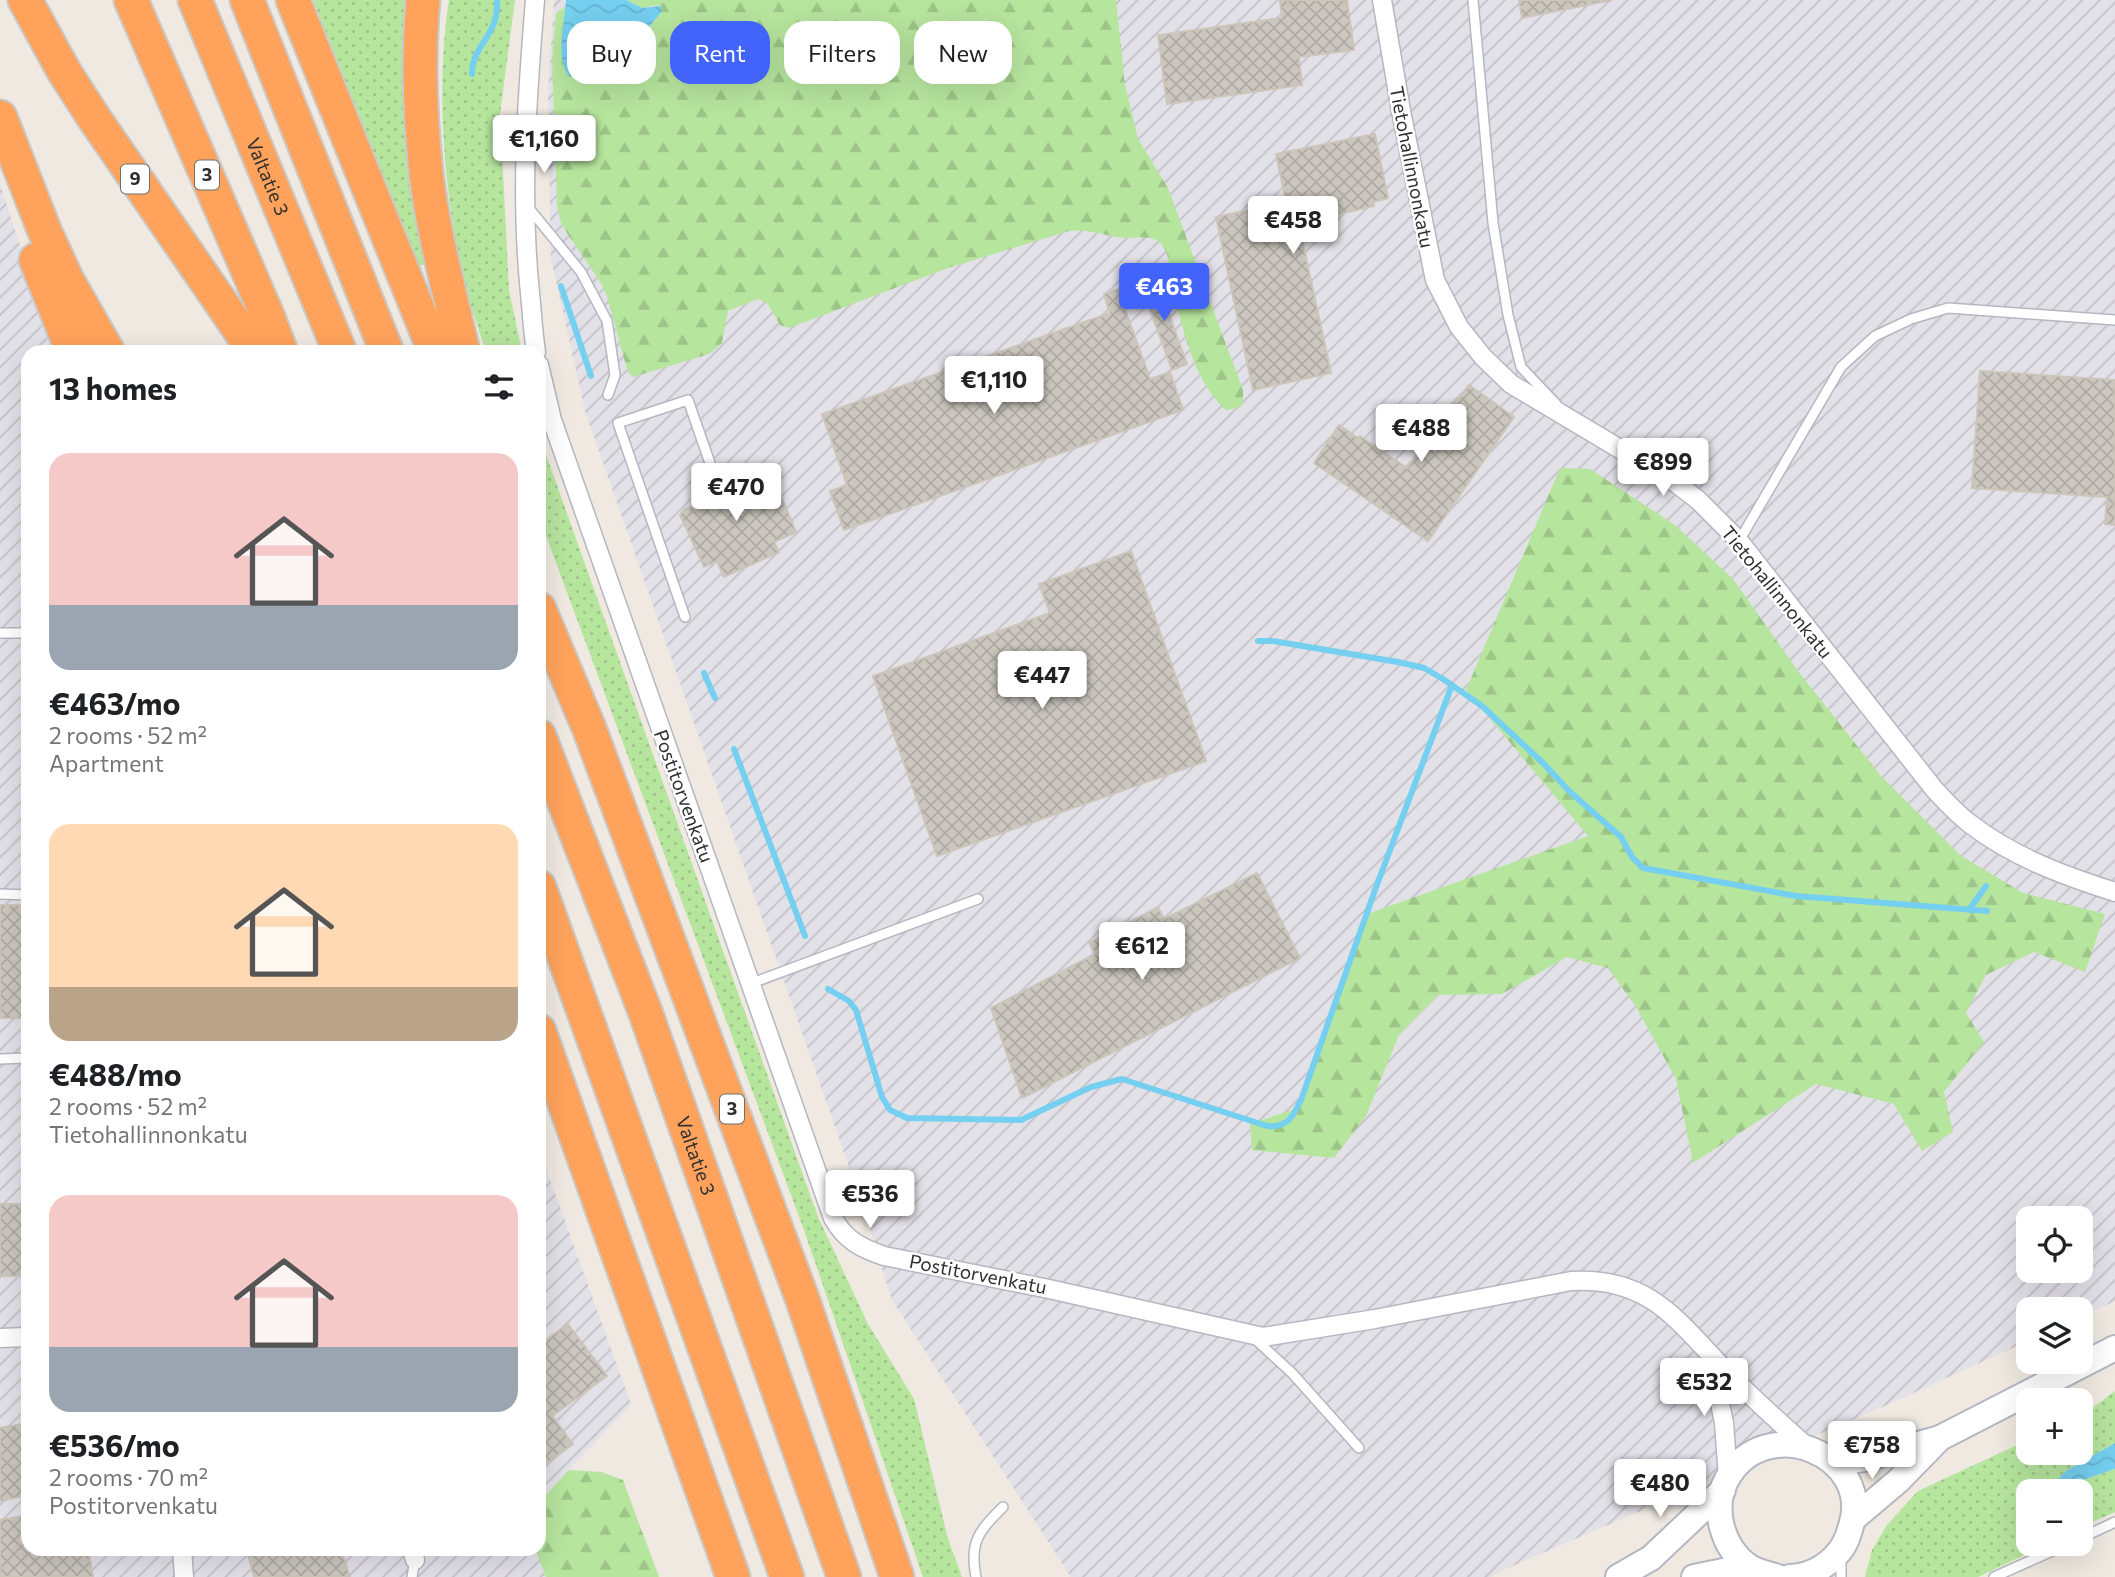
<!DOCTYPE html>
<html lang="en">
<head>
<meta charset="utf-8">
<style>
  :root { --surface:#fff; --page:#f6f6f6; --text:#202124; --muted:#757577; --accent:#4264fb }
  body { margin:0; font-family:Commissioner,sans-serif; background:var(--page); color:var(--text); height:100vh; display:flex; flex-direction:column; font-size:26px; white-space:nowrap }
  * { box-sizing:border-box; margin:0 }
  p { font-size:23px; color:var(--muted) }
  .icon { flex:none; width:38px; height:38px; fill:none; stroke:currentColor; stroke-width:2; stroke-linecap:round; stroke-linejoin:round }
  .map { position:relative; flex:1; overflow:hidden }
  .sheet { position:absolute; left:21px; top:345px; width:525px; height:1211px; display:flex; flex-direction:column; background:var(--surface); border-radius:21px; box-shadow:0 7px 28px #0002 }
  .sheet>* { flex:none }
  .banner { position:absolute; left:567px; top:21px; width:665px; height:63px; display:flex; gap:14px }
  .tools { position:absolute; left:2016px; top:1206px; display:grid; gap:14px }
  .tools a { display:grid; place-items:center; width:77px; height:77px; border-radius:14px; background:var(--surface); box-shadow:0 7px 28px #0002; font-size:35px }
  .price { position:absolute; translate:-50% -60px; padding:0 16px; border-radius:7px; background:#fff; color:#222; font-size:23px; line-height:46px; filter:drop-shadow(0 2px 4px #0008) }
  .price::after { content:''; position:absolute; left:50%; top:42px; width:21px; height:16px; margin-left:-10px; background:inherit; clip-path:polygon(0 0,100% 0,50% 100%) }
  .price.current { background:var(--accent); color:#fff }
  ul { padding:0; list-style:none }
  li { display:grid; align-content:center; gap:14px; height:371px; padding:0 28px }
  li span { display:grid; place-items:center; height:217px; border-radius:21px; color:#555 }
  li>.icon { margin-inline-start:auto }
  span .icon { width:126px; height:126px; fill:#fffc; stroke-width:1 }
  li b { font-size:30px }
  h2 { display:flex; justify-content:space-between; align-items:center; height:84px; padding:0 28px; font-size:30px }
  .tag { padding:0 24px; border-radius:21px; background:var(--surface); box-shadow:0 7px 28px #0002; font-size:24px; line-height:63px }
  .tag.current { background:var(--accent); color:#fff }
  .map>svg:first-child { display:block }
</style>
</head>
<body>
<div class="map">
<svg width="2115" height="1577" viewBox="0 0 2115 1577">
  <defs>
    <pattern id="industrial-furrows" width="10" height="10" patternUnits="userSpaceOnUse" patternTransform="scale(1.75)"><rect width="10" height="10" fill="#e3e1e8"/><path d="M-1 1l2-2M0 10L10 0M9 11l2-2" fill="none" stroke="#c3c1c7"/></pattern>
    <pattern id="grass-dots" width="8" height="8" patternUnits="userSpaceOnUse" patternTransform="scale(1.75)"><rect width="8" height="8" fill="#b6e59e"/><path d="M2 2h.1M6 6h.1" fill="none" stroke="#9dc588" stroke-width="1.8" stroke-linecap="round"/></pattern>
    <pattern id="forest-firs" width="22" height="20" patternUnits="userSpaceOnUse" patternTransform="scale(1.75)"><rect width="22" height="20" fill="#b6e59e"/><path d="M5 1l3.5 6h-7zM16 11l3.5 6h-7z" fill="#9dc588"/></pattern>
    <pattern id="water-waves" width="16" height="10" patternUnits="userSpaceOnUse" patternTransform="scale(1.75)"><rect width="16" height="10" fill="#75cff0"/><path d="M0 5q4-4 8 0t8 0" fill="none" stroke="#66b2ce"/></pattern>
    <pattern id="building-cross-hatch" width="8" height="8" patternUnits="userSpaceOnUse" patternTransform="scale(1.75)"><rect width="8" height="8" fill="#cbc7bf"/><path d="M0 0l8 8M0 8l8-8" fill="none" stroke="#afaba4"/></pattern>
  </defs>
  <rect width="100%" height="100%" fill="#efe9e1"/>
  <path fill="url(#industrial-furrows)" fill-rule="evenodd" d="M554,0H2115V1301L2081,1317V1309H2028V1341L1889,1404L1501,1571L1491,1577H1071L892,1300L863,1207L585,411L551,259L548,95ZM2028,1218H2081V1270H2028Z
    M0,184L55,352H28V1549H535L546,1577H0Z
    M539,1149L631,1404L539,1502Z"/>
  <path fill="url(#grass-dots)" d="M313,0H416L431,263L418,266Z
    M449,0H515L500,114L509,290L522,352H486C477,323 466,293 460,263C443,181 436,83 449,0Z
    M539,435L818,1217L868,1324L914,1399L948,1539L962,1577H923L804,1230L539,517Z
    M2115,1391V1443L2066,1471L2057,1480L2068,1485L2115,1469V1512L2081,1527V1491H2028V1544H2047L1978,1577H1865L1872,1550L1887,1525L1918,1491L2028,1440V1452H2081V1416Z"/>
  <path fill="url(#forest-firs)" d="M626,0H1116L1125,85L1138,139L1168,188L1243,390V404L1238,408L1226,410C1195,383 1183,332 1174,293C1170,278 1172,253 1159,242C1148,233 1131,240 1117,237C1100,234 1087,229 1069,231L951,267L789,328L780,325L767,303L758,299L728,311L722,343L709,354L633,377L628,372L625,362L607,296L599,280L567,233L561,223L557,205L552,61L556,13L566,6L562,58L572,76L588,64L621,51L632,43L645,32L657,5L642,8Z
    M1560,468L1590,469L1675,525L1733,579L1798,671L1881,776L1960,855L2023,893L2105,914L2085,972L2034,952L1986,975L1966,1013L1984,1042L1944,1092L1953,1132L1922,1151L1894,1104L1816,1084L1693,1163L1676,1079L1636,1007L1608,968L1567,957L1502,994L1438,995L1399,1035L1366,1116L1334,1158L1252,1150L1250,1124L1301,1107L1364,915L1588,836L1466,690Z
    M569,1470L602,1472L623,1480L659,1577H546L535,1549H539V1502Z"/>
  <path fill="url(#water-waves)" d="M566,0H626L642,8L661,6L662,11L645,32L632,43L621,51L588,64L570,77C554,60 565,22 566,0Z
    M2115,1443V1469L2068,1485L2057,1483V1480L2066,1471Z"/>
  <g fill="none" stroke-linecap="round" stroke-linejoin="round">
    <path stroke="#75cff0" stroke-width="6" d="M472,74C471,46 500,35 497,0
      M561,286L591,376
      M1258,641H1273L1398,662L1424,668L1443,679L1482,706L1545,765L1569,791L1621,837L1632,857L1643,868L1796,896L1987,911
      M704,673L715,698
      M734,749L805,936
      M1969,910L1986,886
      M828,989L849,1001L856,1010L882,1097L890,1110L907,1118L1021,1120L1091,1087L1122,1079L1267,1126C1287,1128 1293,1117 1301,1100L1375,890L1452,685"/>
  </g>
  <path fill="url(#building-cross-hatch)" stroke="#cbc5ba" stroke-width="2" d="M1280,0H1347L1354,50L1299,57L1302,85L1167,104L1158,35L1282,18Z
    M1519,0H1612L1522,18Z
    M1375,134L1388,198L1373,202L1374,206L1304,222L1307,239H1302L1331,373L1253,390L1216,217L1286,202L1276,154Z
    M1155,276L1187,364L1172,370L1140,282Z
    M1118,289L1150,379L1170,372L1183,410L844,530L830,491L847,485L822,414L1110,313L1104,294Z
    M1980,371L2115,380V525L2105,524L2107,497L1972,488Z
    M1469,385L1514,417L1428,541L1314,463L1339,425L1358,438L1360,436L1407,468L1457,398L1459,399Z
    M741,465L752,489L758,487L765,503L781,496L796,532L774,542L779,552L724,577L717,561L704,567L680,515L684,509L691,507L697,512L707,508L696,486Z
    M1131,551L1206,761L937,856L873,676L1050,613L1039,584Z
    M1257,873L1300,958L1022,1098L991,1008L1095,954L1089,943L1158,907L1164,919Z
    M0,905H28V1018H0Z
    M0,1204H28V1276H0Z
    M568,1324L607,1376L552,1416L573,1444L539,1469V1345Z
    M28,1423V1495L0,1501V1428Z
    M28,1515V1549H88L93,1577H0V1520Z
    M267,1549H354L342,1553L350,1577H254L248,1555Z"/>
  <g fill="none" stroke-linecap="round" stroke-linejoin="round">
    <defs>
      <path id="service" d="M1473,0L1493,223L1508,315L1521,367L1557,405
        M528,207L581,272L607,321L615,375L608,395
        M1739,541L1841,367L1875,336L1911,319L1948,308L2115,320
        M685,617L618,423L688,400L711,466
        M0,633H28
        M0,894L28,895
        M752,983L978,899
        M0,1059L28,1058
        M1255,1339L1292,1373L1359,1448
        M2081,1538L2115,1522
        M412,1577L415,1560
        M976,1577C969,1542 979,1531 1003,1507
        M1841,1577V1558
        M1994,1577L2068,1544"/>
      <path id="minor" d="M535,0C527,98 520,195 530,293C532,313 533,333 536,352
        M1382,0L1401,111L1435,280L1459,327L1483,357L1511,384L1672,480L1698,500L1739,541L1934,789C1945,801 1956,813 1969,823C2013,857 2062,875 2115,892
        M539,365L552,420L833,1218C845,1240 861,1248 884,1256L1049,1289L1263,1337L1375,1319L1571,1281C1650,1276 1678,1322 1727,1372C1752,1398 1779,1422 1806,1446
        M0,1338L28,1337
        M1710,1354L1724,1423L1728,1478
        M182,1549L184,1577
        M412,1549L415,1560"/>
      <path id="secondary" d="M1835,1463L1864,1459L1940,1438L2115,1348
        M1853,1519L1898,1481L1939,1439
        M1618,1577L1651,1558L1723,1490
        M1694,1577L1748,1566
        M1778,1577C1768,1574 1757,1572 1748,1566C1722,1547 1711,1508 1727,1479C1765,1410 1874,1455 1851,1526C1848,1537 1845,1546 1837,1554C1825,1568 1808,1576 1790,1577"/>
      <g id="motorway">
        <path d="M25,0L65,73L94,118L255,352"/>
        <path d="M131,0L268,317L281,352"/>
        <path id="s1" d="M195,0L340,352"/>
        <path d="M247,0L387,352"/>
        <path d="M293,0L435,352"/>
        <path d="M423,0C418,57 420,115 426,172C433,233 450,293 463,352"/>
        <path d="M0,117L45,232L67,280L108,352"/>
        <path d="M36,260L73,352"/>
        <path d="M539,609L589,728L802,1298L897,1577"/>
        <path id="s2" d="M539,736L646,1014L844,1577"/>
        <path d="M539,887L787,1577"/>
        <path d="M539,1031L733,1577"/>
      </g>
    </defs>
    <use href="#service" stroke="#b4b7c1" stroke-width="12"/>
    <use href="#minor" stroke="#b4b7c1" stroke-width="21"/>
    <use href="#secondary" stroke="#b4b7c1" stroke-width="28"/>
    <use href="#motorway" stroke="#c9c9c9" stroke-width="37"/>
    <use href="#service" stroke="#fff" stroke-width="9"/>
    <use href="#minor" stroke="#fff" stroke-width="18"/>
    <use href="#secondary" stroke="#fff" stroke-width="24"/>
    <use href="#motorway" stroke="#ffa35c" stroke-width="33"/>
  </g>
  <g text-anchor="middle" stroke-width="5" stroke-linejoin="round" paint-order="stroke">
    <g fill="#fff" stroke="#6d6d6d" stroke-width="2">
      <rect x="195" y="160.5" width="24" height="29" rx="5"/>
      <rect x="121" y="164.5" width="28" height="29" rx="5"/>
      <rect x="720" y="1094.5" width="24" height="29" rx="5"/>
    </g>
    <g font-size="18" font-weight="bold" fill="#2e2e2e">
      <text x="207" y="181">3</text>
      <text x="135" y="185">9</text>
      <text x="732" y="1115">3</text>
    </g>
    <g font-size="19" fill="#2e2e2e" stroke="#fff">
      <text transform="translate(1412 167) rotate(79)" y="7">Tietohallinnonkatu</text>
      <text dy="7" stroke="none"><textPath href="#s1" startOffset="191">Valtatie 3</textPath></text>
      <text transform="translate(1777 592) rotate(51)" y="7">Tietohallinnonkatu</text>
      <text transform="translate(684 796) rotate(70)" y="7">Postitorvenkatu</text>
      <text dy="7" stroke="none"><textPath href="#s2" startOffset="448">Valtatie 3</textPath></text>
      <text transform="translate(978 1274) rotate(11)" y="7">Postitorvenkatu</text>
    </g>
  </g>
</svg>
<div class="tools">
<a><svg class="icon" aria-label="locate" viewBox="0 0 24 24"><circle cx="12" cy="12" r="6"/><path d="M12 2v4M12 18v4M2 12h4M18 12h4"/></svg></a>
<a><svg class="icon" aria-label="layers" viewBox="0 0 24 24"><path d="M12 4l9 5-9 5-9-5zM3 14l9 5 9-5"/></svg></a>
<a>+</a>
<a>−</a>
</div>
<b class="price" style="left:544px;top:175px">€1,160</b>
<b class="price" style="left:1293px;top:256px">€458</b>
<b class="price current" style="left:1164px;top:323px">€463</b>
<b class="price" style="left:994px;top:416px">€1,110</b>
<b class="price" style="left:1421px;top:464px">€488</b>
<b class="price" style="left:1663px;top:498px">€899</b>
<b class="price" style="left:736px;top:523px">€470</b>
<b class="price" style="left:1042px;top:711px">€447</b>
<b class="price" style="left:1142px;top:982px">€612</b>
<b class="price" style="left:870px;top:1230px">€536</b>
<b class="price" style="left:1704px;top:1418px">€532</b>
<b class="price" style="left:1872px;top:1481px">€758</b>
<b class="price" style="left:1660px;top:1519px">€480</b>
<div class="banner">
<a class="tag">Buy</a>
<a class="tag current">Rent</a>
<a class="tag">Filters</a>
<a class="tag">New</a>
</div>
<section class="sheet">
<h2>13 homes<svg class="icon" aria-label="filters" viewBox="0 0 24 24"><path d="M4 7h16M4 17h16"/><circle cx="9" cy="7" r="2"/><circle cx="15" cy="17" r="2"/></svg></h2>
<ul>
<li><span style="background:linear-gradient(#f6c9c9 70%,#9aa5b1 0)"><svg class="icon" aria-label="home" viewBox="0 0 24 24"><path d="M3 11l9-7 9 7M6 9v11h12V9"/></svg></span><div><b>€463/mo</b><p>2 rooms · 52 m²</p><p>Apartment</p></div></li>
<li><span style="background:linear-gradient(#ffd9b3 75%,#b9a48a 0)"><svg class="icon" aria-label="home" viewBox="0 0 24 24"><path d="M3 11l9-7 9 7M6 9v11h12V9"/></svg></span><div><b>€488/mo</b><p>2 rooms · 52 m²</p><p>Tietohallinnonkatu</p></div></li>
<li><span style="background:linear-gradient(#f6c9c9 70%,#9aa5b1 0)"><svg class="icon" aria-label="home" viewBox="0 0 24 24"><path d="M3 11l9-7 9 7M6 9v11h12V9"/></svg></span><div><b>€536/mo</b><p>2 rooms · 70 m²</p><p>Postitorvenkatu</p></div></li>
</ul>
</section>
</div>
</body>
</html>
